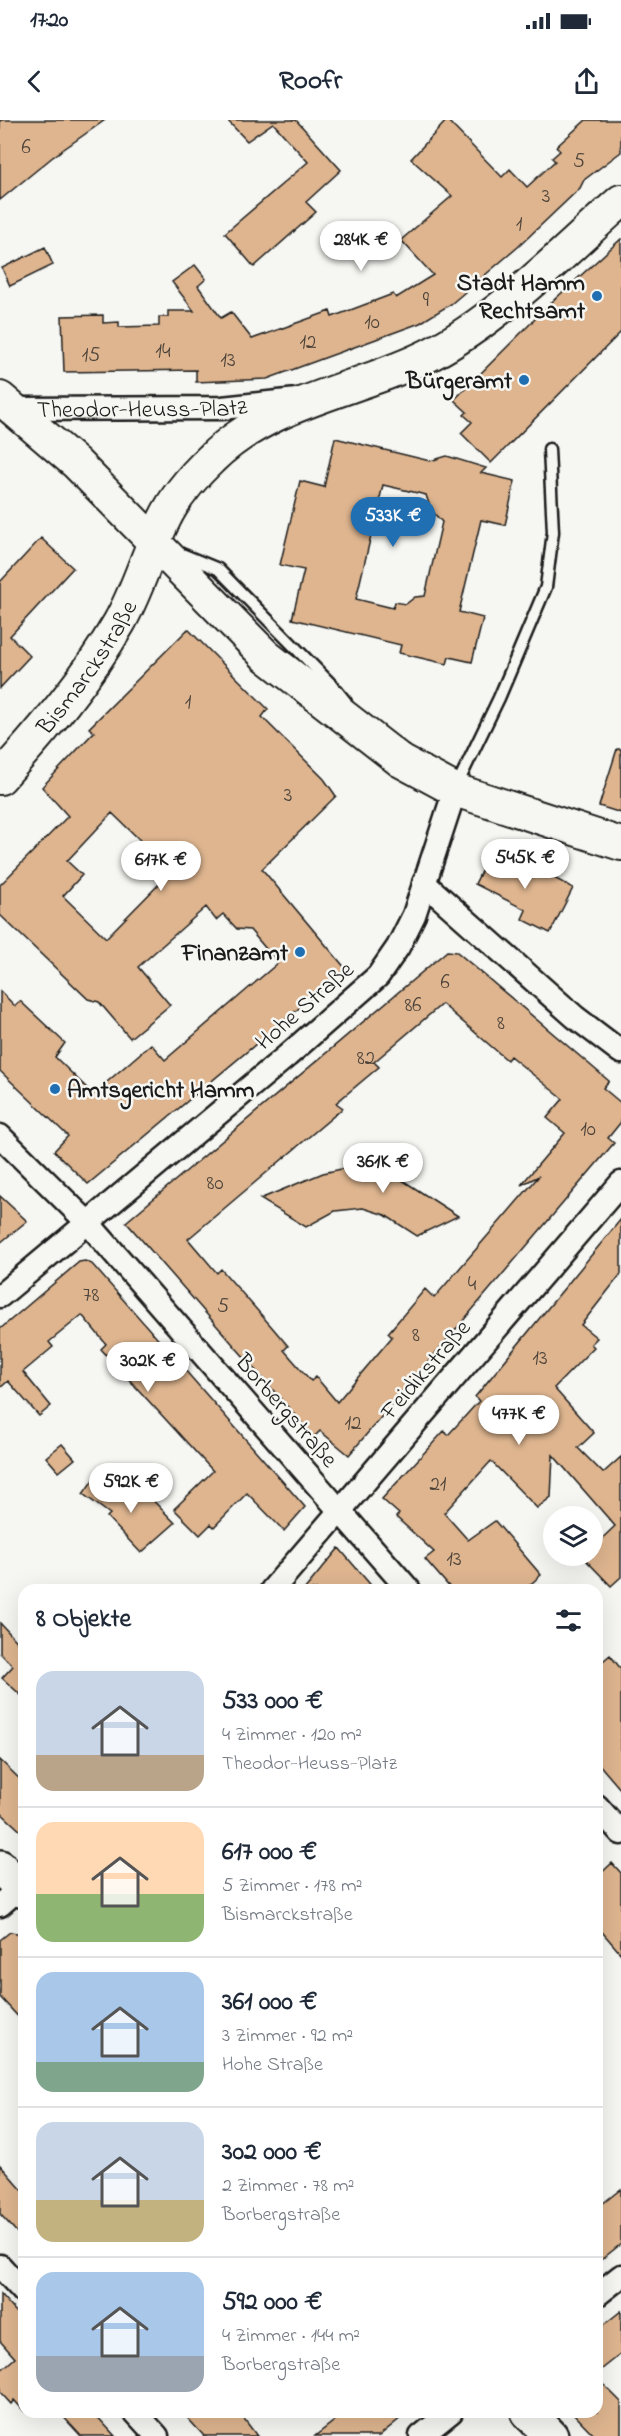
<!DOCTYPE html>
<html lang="de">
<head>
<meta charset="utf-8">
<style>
  :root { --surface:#fff; --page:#f2f2f3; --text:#1f2937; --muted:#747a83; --line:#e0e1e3; --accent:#1f6fb2 }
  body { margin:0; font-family:"Indie Flower",sans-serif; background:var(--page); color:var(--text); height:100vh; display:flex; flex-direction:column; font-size:22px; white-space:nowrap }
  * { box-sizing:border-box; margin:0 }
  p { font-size:20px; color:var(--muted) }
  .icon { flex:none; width:33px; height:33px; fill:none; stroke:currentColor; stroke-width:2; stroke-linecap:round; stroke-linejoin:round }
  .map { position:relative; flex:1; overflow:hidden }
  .details { position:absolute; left:18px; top:1464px; width:585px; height:834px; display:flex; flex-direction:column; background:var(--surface); border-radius:18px; box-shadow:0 6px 24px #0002 }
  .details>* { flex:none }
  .fabs { position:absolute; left:543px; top:1386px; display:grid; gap:12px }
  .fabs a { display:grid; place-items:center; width:60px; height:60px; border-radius:50%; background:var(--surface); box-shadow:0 6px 24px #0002; font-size:30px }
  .price { position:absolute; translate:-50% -51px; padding:0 14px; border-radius:21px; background:#fff; color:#222; font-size:20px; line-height:39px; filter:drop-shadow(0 2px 3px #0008) }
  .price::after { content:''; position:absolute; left:50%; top:36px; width:18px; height:14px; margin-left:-9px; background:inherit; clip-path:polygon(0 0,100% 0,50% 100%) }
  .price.current { background:var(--accent); color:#fff }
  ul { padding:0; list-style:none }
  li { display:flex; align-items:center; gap:18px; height:150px; padding:0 18px }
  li+li { border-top:2px solid var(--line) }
  li span { display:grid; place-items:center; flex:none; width:168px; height:120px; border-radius:18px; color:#555 }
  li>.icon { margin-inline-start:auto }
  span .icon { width:72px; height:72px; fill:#fffc; stroke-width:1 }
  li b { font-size:26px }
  h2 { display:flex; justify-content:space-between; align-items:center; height:72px; padding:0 18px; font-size:26px }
  .status { display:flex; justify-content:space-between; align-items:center; height:42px; padding:0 30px; background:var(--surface); direction:ltr }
  .status svg { height:16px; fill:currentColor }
  header { display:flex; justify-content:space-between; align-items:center; height:78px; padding:0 18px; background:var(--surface); font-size:27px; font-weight:800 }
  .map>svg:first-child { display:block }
</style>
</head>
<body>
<div class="status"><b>17:20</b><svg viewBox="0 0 49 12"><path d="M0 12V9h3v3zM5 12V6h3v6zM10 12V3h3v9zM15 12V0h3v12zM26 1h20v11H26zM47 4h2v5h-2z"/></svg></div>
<header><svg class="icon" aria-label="back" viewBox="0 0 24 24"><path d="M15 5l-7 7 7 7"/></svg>Roofr<svg class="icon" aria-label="share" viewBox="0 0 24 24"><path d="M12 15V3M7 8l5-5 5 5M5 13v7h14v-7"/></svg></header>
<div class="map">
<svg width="621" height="2316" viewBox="0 0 621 2316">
  <rect width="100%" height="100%" fill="#f6f6f2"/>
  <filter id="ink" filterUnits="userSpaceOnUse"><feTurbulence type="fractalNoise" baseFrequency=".0167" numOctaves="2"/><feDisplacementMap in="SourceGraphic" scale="12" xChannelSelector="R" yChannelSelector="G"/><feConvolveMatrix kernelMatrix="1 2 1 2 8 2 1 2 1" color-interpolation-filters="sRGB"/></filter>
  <g filter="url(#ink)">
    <path fill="#deb58f" stroke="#1c1c1c" stroke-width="1.5" fill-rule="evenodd" d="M0,0H105L54,36L0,80Z
      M227,0H296L341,50L306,82L316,92L254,147L225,113L308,42L273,3L247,21Z
      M447,0L502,57L510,49L527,67L555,41L552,38L560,31L556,27L586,0H621V32L584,60L580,68L518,127L451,184L420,203L267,259L196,262V250L64,252L62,196L103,195V203L119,202V207L159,206V197H168V191H194L172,162L195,145L206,159L198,166L221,198L231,192L252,219L330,191L332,197L393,174L396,178L433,155L401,120L452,76L411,39Z
      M621,119V212L491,343L461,313L472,302L464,295L467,292L454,280L555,179Z
      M45,127L53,145L10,166L2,148Z
      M335,318L430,341L447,336L486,348L481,353L515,361L505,405L481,400L459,492L483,498L472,542L449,537L447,544L399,533L401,525L292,499L304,450L280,445L300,361L324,367ZM383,365L426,375L431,390L442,402L425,476L415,477L406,484L395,482L393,488L356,479Z
      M41,418L73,448L10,516L30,536L0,568V462Z
      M188,509L268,589L262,597L324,659L336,676L262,749L346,849L88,1064L54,1031L68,1016L0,951V871L15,886L20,881L65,923L55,937L93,974L151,924L165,940L278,843L250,810L237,809L223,794L216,800L206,787L138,847L170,885L130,918L99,882L88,879L0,795V765L68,696L42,667L94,612L89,608ZM112,693L143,723L137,729L166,757L106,818L63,776L82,755L67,741Z
      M617,629H621V693L599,686Z
      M491,731L543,757L545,753L573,768L550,813L522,799L526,790L475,764Z
      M447,831L457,832L609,961L603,968L621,983V1002L608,1018L614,1023L349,1335L320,1311L314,1317L126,1102ZM442,884L507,940L510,936L563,979L547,998L565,1013L521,1065L539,1056L434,1178L425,1169L388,1213L392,1217L337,1282L316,1257L311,1261L284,1230L288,1226L271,1206L221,1149L217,1153L188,1119L343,988L336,983L379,947L374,942Z
      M346,1048L379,1051L396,1056L458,1096L417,1116L385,1095L363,1088L335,1091L306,1107L260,1079L323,1053Z
      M0,1076L27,1101L0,1123Z
      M621,1099V1154L581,1205L597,1218L591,1224L594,1227L554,1268L594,1313L578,1328L603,1353L621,1337V1457L611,1466L583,1437L592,1436V1428L615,1406L553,1335L551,1377L537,1388L491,1341L444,1393L468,1420L495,1401L541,1455L524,1470H452L425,1439L434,1432L396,1397L399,1394L382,1379L444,1311L448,1315L479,1281L475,1277Z
      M85,1141L92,1144L305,1387L284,1411L247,1373L214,1407L211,1404L200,1415L174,1389L213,1351L101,1229L106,1224L82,1195L49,1222L53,1227L23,1252L51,1286L39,1296L8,1261L0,1268V1209L79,1142Z
      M62,1324L75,1339L59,1352L46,1337Z
      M95,1357L127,1380L140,1367L175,1403L141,1433L107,1397L110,1394L83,1374Z
      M339,1428L375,1470H304Z
      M0,1503L24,1529V1578L2,1558L13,1546L0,1533Z
      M610,1535L621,1549V1670L597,1642V1546Z
      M0,1640L24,1663V1714L0,1692Z
      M612,1743L621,1753V1834L597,1806V1757Z
      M10,1812L17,1813L24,1821V1903L0,1877V1820Z
      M0,2045L24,2072V2120L0,2094Z
      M621,2069V2124L597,2143V2088Z
      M0,2174L24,2201V2291L14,2280L11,2284L0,2272V2251L15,2238L0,2221Z
      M621,2191V2234L597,2253V2210Z
      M597,2258L621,2282V2316H595L572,2292H597Z
      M59,2292H93L115,2316H81Z
      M182,2292H239L257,2316H204Z
      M346,2292H408L379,2316H315Z"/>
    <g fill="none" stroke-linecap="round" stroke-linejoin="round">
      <defs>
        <path id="lane" d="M179,433L218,449L333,566L346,582
          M456,667L499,578L546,467L553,412L549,329"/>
        <g id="street">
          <path id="s1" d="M16,289L222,288L297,280"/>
          <path d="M424,763L575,897L621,932"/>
          <path d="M0,1016L88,1103L409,1470"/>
          <path d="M0,1176L287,936L378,856L398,827L414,795L455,670"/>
          <path d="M272,1470L621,1063"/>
          <path d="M597,1686L621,1713"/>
          <path d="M0,1785L24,1764"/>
          <path d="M0,2146L24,2172"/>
          <path d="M597,2175L621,2156"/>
          <path d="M135,2292L157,2316"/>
          <path d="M421,2316L451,2292"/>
        </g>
        <g id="secondary">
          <path d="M0,278L76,343L266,536L401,641L455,670L621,724"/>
          <path id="s2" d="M0,658C44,609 86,560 119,503C138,470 147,434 164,400C175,377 193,356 211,339C270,280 359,271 431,234C500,198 562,133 621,81"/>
        </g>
        <path id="primary" d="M0,1747L24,1771
          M528,2292L551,2316"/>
      </defs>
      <use href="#lane" stroke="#1c1c1c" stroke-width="15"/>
      <use href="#street" stroke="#1c1c1c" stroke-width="27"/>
      <use href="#secondary" stroke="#1c1c1c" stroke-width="36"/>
      <use href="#primary" stroke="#1c1c1c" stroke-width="38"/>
      <use href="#lane" stroke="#f6f6f2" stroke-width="10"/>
      <use href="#street" stroke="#f6f6f2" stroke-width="22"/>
      <use href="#secondary" stroke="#f6f6f2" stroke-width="32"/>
      <use href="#primary" stroke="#f6f6f2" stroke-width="33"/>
    </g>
  </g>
  <g fill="#1f6fb2" stroke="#f6f6f2" stroke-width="2">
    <circle cx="597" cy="176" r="6"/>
    <circle cx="524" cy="260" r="6"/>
    <circle cx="300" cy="832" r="6"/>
    <circle cx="55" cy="969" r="6"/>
  </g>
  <g text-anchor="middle" stroke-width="5" stroke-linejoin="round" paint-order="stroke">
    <g font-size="21" fill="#4c4239">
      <text x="26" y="33">6</text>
      <text x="579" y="47">5</text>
      <text x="546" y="82">3</text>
      <text x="519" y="110">1</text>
      <text x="426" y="186">9</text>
      <text x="372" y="208">10</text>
      <text x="308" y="228">12</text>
      <text x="163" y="237">14</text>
      <text x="91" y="241">15</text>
      <text x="228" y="246">13</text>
      <text x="188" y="588">1</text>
      <text x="288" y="681">3</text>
      <text x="445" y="868">6</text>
      <text x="413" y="891">86</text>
      <text x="501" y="909">8</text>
      <text x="366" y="944">82</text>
      <text x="588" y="1015">10</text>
      <text x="215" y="1069">80</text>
      <text x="472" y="1170">4</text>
      <text x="91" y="1181">78</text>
      <text x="223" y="1192">5</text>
      <text x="416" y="1221">8</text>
      <text x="540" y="1244">13</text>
      <text x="353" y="1309">12</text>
      <text x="438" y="1370">21</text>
      <text x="454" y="1445">13</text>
    </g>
    <g font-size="24" font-weight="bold" fill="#1c1c1c" stroke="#f6f6f2" text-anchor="end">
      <text x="585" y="170">Stadt Hamm<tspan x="585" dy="28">Rechtsamt</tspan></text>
      <text x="512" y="268">Bürgeramt</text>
      <text x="288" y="840">Finanzamt</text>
      <text x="67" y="977" text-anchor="start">Amtsgericht Hamm</text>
    </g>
    <g font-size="24" fill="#1c1c1c" stroke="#f6f6f2">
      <text dy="8" stroke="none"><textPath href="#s1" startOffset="126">Theodor-Heuss-Platz</textPath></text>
      <text dy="8" stroke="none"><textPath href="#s2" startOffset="141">Bismarckstraße</textPath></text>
      <text transform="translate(304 885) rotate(-41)" y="8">Hohe Straße</text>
      <text transform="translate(425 1249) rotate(-49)" y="8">Feidikstraße</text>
      <text transform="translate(287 1290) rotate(49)" y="8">Borbergstraße</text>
    </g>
  </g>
</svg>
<div class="fabs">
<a><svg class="icon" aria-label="layers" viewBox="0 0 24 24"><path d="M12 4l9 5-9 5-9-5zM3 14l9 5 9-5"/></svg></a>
</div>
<b class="price" style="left:361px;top:152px">284K €</b>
<b class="price current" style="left:393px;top:428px">533K €</b>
<b class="price" style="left:525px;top:770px">545K €</b>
<b class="price" style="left:161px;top:772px">617K €</b>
<b class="price" style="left:383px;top:1074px">361K €</b>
<b class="price" style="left:148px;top:1273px">302K €</b>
<b class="price" style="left:519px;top:1326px">477K €</b>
<b class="price" style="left:131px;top:1394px">592K €</b>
<section class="details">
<h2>8 Objekte<svg class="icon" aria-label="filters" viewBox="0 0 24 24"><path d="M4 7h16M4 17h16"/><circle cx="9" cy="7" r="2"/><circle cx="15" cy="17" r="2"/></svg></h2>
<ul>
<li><span style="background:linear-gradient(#c9d6e8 70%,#b9a48a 0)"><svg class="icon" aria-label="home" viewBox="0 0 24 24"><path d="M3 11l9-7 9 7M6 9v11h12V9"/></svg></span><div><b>533 000 €</b><p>4 Zimmer · 120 m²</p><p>Theodor-Heuss-Platz</p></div></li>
<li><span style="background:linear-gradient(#ffd9b3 60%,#8fb573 0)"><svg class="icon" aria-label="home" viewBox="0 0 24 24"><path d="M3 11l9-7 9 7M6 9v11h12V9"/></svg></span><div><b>617 000 €</b><p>5 Zimmer · 178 m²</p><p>Bismarckstraße</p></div></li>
<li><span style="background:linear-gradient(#a9c7e8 75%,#7fa58c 0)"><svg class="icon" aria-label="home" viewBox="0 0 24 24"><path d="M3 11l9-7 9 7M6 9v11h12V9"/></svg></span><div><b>361 000 €</b><p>3 Zimmer · 92 m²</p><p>Hohe Straße</p></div></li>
<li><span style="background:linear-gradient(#c9d6e8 65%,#c2b280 0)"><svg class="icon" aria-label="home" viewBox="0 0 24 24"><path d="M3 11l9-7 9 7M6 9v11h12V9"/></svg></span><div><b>302 000 €</b><p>2 Zimmer · 78 m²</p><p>Borbergstraße</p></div></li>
<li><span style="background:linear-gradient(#a9c7e8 70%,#9aa5b1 0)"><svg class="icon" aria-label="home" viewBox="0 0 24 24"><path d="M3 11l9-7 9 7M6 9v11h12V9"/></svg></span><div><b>592 000 €</b><p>4 Zimmer · 144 m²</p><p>Borbergstraße</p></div></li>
</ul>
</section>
</div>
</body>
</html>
